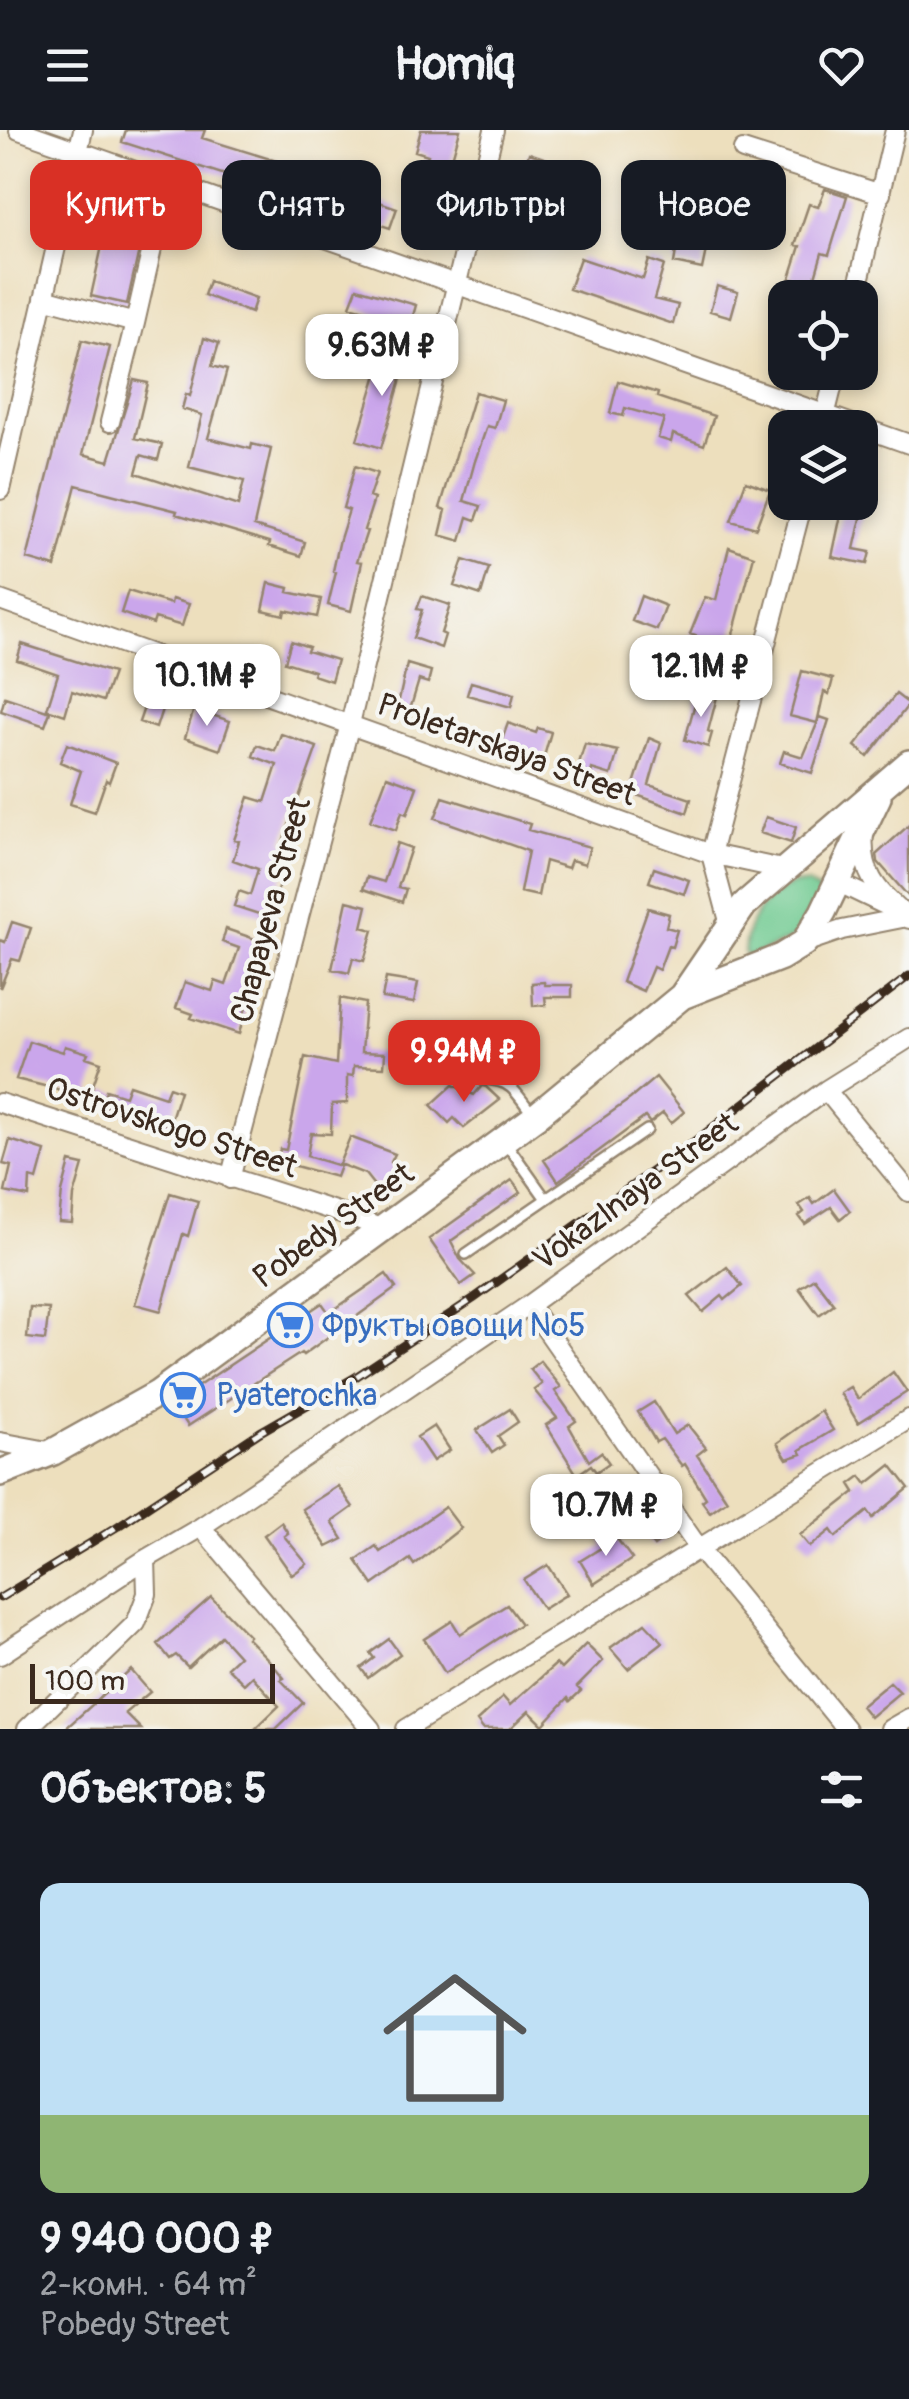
<!DOCTYPE html>
<html lang="ru">
<head>
<meta charset="utf-8">
<style>
  :root { --surface:#171b24; --page:#20242c; --text:#f1f3f6; --muted:#9ea1a6; --accent:#d93025 }
  body { margin:0; font-family:Pangolin,sans-serif; background:var(--page); color:var(--text); height:100vh; display:flex; flex-direction:column; font-size:38px; white-space:nowrap }
  * { box-sizing:border-box; margin:0 }
  p { font-size:32px; color:var(--muted) }
  .icon { flex:none; width:55px; height:55px; fill:none; stroke:currentColor; stroke-width:2; stroke-linecap:round; stroke-linejoin:round }
  .map { position:relative; height:1599px; overflow:hidden }
  .side { display:flex; flex-direction:column; background:var(--surface); flex:1 }
  .side>* { flex:none }
  .top-card { position:absolute; left:30px; top:30px; width:850px; height:90px; display:flex; gap:20px }
  .controls { position:absolute; left:768px; top:150px; display:grid; gap:20px }
  .controls a { display:grid; place-items:center; width:110px; height:110px; border-radius:20px; background:var(--surface); box-shadow:0 5px 15px #0003; font-size:50px }
  .scale { position:absolute; left:30px; bottom:25px; width:245px; box-sizing:border-box; padding-left:10px; border:5px solid #3b2a1e; border-top:0; font-size:28px; line-height:35px; white-space:nowrap; color:#3b2a1e; -webkit-text-stroke:8px #f6f6f2; paint-order:stroke }
  .price { position:absolute; translate:-50% -85px; padding:0 22px; border-radius:20px; background:#fff; color:#222; font-size:32px; line-height:65px; filter:drop-shadow(0 2px 5px #0008) }
  .price::after { content:''; position:absolute; left:50%; top:60px; width:30px; height:22px; margin-left:-15px; background:inherit; clip-path:polygon(0 0,100% 0,50% 100%) }
  .price.on { background:var(--accent); color:#fff }
  ul { padding:0; list-style:none }
  li { display:grid; align-content:center; gap:20px; height:530px; padding:0 40px }
  li span { display:grid; place-items:center; height:310px; border-radius:20px; color:#555 }
  li>.icon { margin-inline-start:auto }
  span .icon { width:180px; height:180px; fill:#fffc; stroke-width:1 }
  li b { font-size:42px }
  h2 { display:flex; justify-content:space-between; align-items:center; height:120px; padding:0 40px; font-size:42px }
  .tag { padding:0 35px; border-radius:20px; background:var(--surface); box-shadow:0 5px 15px #0003; font-size:35px; line-height:90px }
  .tag.on { background:var(--accent); color:#fff }
  header { display:flex; justify-content:space-between; align-items:center; height:130px; padding:0 40px; background:var(--surface); font-size:45px; font-weight:700 }
  .map>svg:first-child { display:block }
</style>
</head>
<body>
<header><svg class="icon" aria-label="menu" viewBox="0 0 24 24"><path d="M4 6h16M4 12h16M4 18h16"/></svg>Homiq<svg class="icon" aria-label="heart" viewBox="0 0 24 24"><path d="M12 20l-8-8c-3-5 5-10 8-4 3-6 11-1 8 4z"/></svg></header>
<div class="map">
<svg width="909" height="1599" viewBox="0 0 909 1599">
  <rect width="100%" height="100%" fill="#f6f6f2"/>
  <filter id="ink" filterUnits="userSpaceOnUse"><feTurbulence type="fractalNoise" baseFrequency=".01" numOctaves="2"/><feDisplacementMap in="SourceGraphic" scale="20" xChannelSelector="R" yChannelSelector="G"/><feConvolveMatrix kernelMatrix="1 2 1 2 8 2 1 2 1" color-interpolation-filters="sRGB"/></filter>
  <filter id="wash" filterUnits="userSpaceOnUse"><feTurbulence type="fractalNoise" baseFrequency=".0048" numOctaves="4" result="noise"/><feDisplacementMap in="SourceGraphic" scale="40" xChannelSelector="R" yChannelSelector="G"/><feGaussianBlur stdDeviation="2.25" result="paint"/><feColorMatrix in="noise" values="0 0 0 0 0 0 0 0 0 0 0 0 0 0 0 0 0 1.4 0 .05"/><feComposite in="paint" operator="in"/></filter>
  <g filter="url(#wash)">
    <rect width="100%" height="100%" fill="#eddfbd"/>
    <path fill="#70ca91" stroke="#567a58" stroke-width="2.5" d="M793,754H808L819,761C822,804 781,813 748,827L744,822C746,791 764,766 793,754Z"/>
    <g id="blocks">
      <path fill="#caa6eb" d="M126,0H205L202,8L290,35L282,57L249,47L247,52L122,12Z
        M421,0H460L445,53L421,46L428,25L415,21Z
        M529,23L559,33L537,102L515,96L529,42L524,40Z
        M825,59L847,66L829,125L822,123L809,168H791L796,150L790,148L800,116L795,115L809,74L818,77Z
        M362,66L397,78L390,98L356,87Z
        M111,75L147,84L127,174L91,166Z
        M677,115L706,120L702,139L674,133Z
        M580,128L643,149L649,130L664,135L654,169L678,175L673,194L569,159Z
        M209,151L256,168L251,183L204,165Z
        M717,156L738,162L731,187L710,181Z
        M357,158L416,175L411,193L350,176Z
        M204,208L219,213L212,236L227,240L208,308L251,319L252,314L271,319L254,396L305,412L301,426L269,416L270,412L176,384L177,381L76,355L55,437L27,429L82,210L110,217L83,324L109,331L134,250L148,253L135,308L162,314L158,330L141,325L136,343L238,376L244,351L189,337L202,285L182,279L186,264L190,266Z
        M385,218L405,223L400,253L381,318L357,310Z
        M618,251L658,263L657,267L714,286L704,315L673,304L671,312L658,308L664,289L625,278L623,286L610,283Z
        M475,262L503,270L495,298L487,296L475,331L464,371L481,376L476,390L468,387L461,411L440,405L446,380L440,378Z
        M355,336L377,343L369,367L374,369L364,400L367,401L357,431L362,432L351,481L328,475L336,442L333,441L340,409L349,380L343,378Z
        M746,351L770,360L756,398L731,391Z
        M842,380L862,384L854,419L870,422L867,434L832,427Z
        M729,417L754,426L729,519L690,504L705,467L716,470Z
        M463,430L489,438L481,465L454,456Z
        M269,453L289,458L288,462L321,469L317,487L285,480L284,485L263,480Z
        M128,461L171,474L172,469L189,474L182,496L155,488L153,494L121,483Z
        M422,466L450,475L441,503L445,505L441,518L413,508L422,480L417,479Z
        M641,466L666,476L657,500L632,491Z
        M291,511L309,517L307,521L337,530L331,551L313,545L314,541L285,532Z
        M22,514L113,543L103,571L72,561L65,585L47,579L58,544L17,530Z
        M407,534L431,541L428,553L419,550L409,583L397,579Z
        M802,541L833,549L829,564L824,562L817,593L790,586Z
        M471,552L514,564L511,577L467,565Z
        M150,560L162,564L161,569L165,570L156,598L139,592Z
        M698,562L717,567L708,601L712,603L708,617L685,610Z
        M896,564L909,574L868,627L855,616Z
        M5,567L50,582L45,596L1,581Z
        M194,579L230,591L220,620L185,608Z
        M820,587L829,590L812,643L780,633L784,621L803,627Z
        M508,593L536,603L538,598L551,602L543,630L499,618Z
        M281,604L317,617L283,712L288,713L280,736L285,738L268,787L234,776L239,761L250,765L258,739L233,730L239,711L234,710L249,667L265,672L277,635L253,626L257,615L275,621Z
        M649,608L661,613L649,655L691,669L687,683L631,663Z
        M67,614L116,633L109,652L106,650L95,682L70,674L81,641L60,632Z
        M585,614L618,621L611,645L592,639L591,644L577,640Z
        M387,646L417,657L407,684L402,682L396,700L370,691Z
        M443,667L530,694L528,700L590,717L585,734L571,730L568,738L545,731L538,766L520,762L528,721L435,688Z
        M766,687L796,697L791,713L760,703Z
        M909,695V767L878,732L877,724Z
        M397,713L411,718L398,757L406,759L402,772L363,759L367,747L384,752Z
        M654,738L689,750L684,764L649,752Z
        M347,771L367,776L362,797L373,800L364,831L353,828L349,843L332,839Z
        M648,778L669,784L666,797L677,800L672,817L668,816L659,840L653,837L643,861L622,852Z
        M12,792L31,798L20,831L12,829L0,858V810L5,812Z
        M226,799L264,812L247,862H250L239,904L191,888L193,884L176,878L185,852L212,861L215,851L226,855L239,818L222,812Z
        M386,848L418,853L414,873L382,868Z
        M544,852L545,855H572V867H545L546,875L533,876L532,853Z
        M340,868L365,873L361,922L385,923L384,937L354,936L353,946L347,945V973L332,974L331,1004L311,1003L307,1026L340,1036L336,1047L277,1031L280,1019L286,1020L305,927L336,934Z
        M29,911L63,922L65,916L88,923L86,927L101,932L89,967L16,949Z
        M656,947L684,982L671,993L663,983L650,993L645,987L558,1051L544,1030L630,969Z
        M129,955L165,967L169,957L180,961L169,995L101,975L106,960L125,966Z
        M453,955L474,965L482,956L486,957L500,970L464,998L454,988L449,993L431,975Z
        M350,1007L395,1024L391,1032L402,1046L380,1063L365,1044L339,1034Z
        M10,1010L45,1021L37,1050L30,1048L29,1067L5,1062L11,1036L3,1034Z
        M70,1032L83,1035L74,1066L72,1093L59,1092L62,1062Z
        M512,1050L521,1062L451,1111L460,1129L475,1145L461,1155L429,1109Z
        M834,1059L850,1081L840,1089L831,1077L805,1094L799,1086L804,1082L799,1075L810,1068L814,1074Z
        M170,1063L198,1071L188,1106L183,1104L161,1181L135,1174Z
        M727,1137L742,1156L725,1170L722,1166L703,1182L689,1166Z
        M386,1144L396,1158L303,1225L301,1223L188,1296L173,1273L322,1173L329,1183Z
        M814,1148L834,1174L819,1185L799,1158Z
        M30,1178L49,1179L45,1210L27,1208Z
        M540,1231L561,1257L555,1261L576,1291L569,1296L589,1331L601,1322L609,1333L596,1342L591,1335L577,1345L546,1295L557,1288L534,1260L542,1254L530,1239Z
        M893,1242L907,1262L858,1293L840,1263L850,1257L858,1269Z
        M654,1272L674,1304L688,1295L706,1318L697,1325L727,1370L710,1382L702,1371L706,1368L685,1334L682,1336L662,1309L656,1312L638,1282Z
        M510,1279L518,1292L498,1306L504,1315L492,1323L477,1300Z
        M821,1281L833,1300L800,1320L802,1324L787,1329L777,1313Z
        M434,1296L450,1320L433,1331L417,1307Z
        M891,1335L909,1358L873,1388L868,1381L836,1407L831,1400L810,1417L800,1405L855,1362L850,1354L861,1346L867,1354Z
        M338,1356L353,1377L332,1392L343,1409L327,1417L302,1379Z
        M445,1377L461,1398L414,1435L410,1429L373,1455L356,1430L376,1416L380,1422Z
        M643,1380L665,1408L654,1416L632,1388Z
        M281,1392L288,1403L284,1406L307,1434L292,1445L264,1405Z
        M612,1402L632,1429L594,1454L580,1431L604,1416L601,1411Z
        M548,1435L567,1464L543,1479L524,1450Z
        M211,1467L249,1506L247,1508L268,1529L284,1548L281,1550L303,1573L276,1599H255L279,1576L252,1546L244,1554L227,1537L239,1526L221,1506L188,1537L176,1525L170,1529L158,1514Z
        M507,1475L521,1494L445,1543L424,1509L452,1491L460,1504Z
        M645,1493L663,1512L628,1539L610,1518Z
        M389,1509L400,1524L368,1548L361,1538L374,1528L370,1523Z
        M586,1514L603,1531L577,1557L581,1561L570,1571L568,1568L543,1595L529,1581L510,1599H483L477,1591L503,1567L510,1575L556,1534L561,1539Z
        M131,1540L150,1562L125,1583L141,1599H65Z
        M890,1552L900,1562L870,1587L861,1576Z"/>
    </g>
  </g>
  <g filter="url(#ink)">
    <use href="#blocks" fill-opacity="0" stroke="#94846e" stroke-width="2.5"/>
    <g fill="none" stroke-linecap="round" stroke-linejoin="round">
      <defs>
        <path id="lane" d="M469,947C512,951 508,952 534,986
          M504,1010L546,1069
          M466,1124L647,1000"/>
        <path id="street" d="M19,0L909,314
          M743,20L881,64
          M69,54L150,70L161,79L135,193
          M44,168L135,193L110,292
          M855,168L895,0
          M822,298L836,242
          M0,360L83,0
          M0,470L711,724L787,740
          M864,702C860,747 879,761 909,789
          M711,724L803,372
          M711,724L730,795
          M835,751L885,775
          M804,813L842,800L907,787
          M826,960L909,1062
          M0,973L353,1087L382,1099
          M230,1049L350,594L494,0
          M529,1175L700,1420L846,1599
          M0,1312L53,1322
          M201,1397L371,1599
          M0,1525L146,1429L201,1397L529,1175L826,960L909,908
          M27,1599L136,1493L147,1464L146,1429
          M406,1599L909,1289
          M890,1599L909,1588"/>
        <path id="secondary" d="M682,866L781,827L804,813L823,782L878,667
          M0,1343L53,1322L157,1264L535,987L682,866L744,775L909,633"/>
      </defs>
      <use href="#lane" stroke="#94846e" stroke-width="14"/>
      <use href="#street" stroke="#94846e" stroke-width="22"/>
      <use href="#secondary" stroke="#94846e" stroke-width="30"/>
      <use href="#lane" stroke="#fff" stroke-width="9"/>
      <use href="#street" stroke="#fff" stroke-width="18"/>
      <use href="#secondary" stroke="#fff" stroke-width="25"/>
      <defs>
        <path id="rail" d="M0,1468L115,1398L260,1302L354,1248L473,1169L699,1008L909,846"/>
      </defs>
      <use href="#rail" stroke="#3b2a1e" stroke-width="9"/>
      <use href="#rail" stroke="#f6f6f2" stroke-width="5" stroke-dasharray="15" stroke-linecap="butt"/>
    </g>
  </g>
  <defs>
    <symbol id="supermarket-ring" viewBox="-11 -11 22 22"><circle r="9.5" fill="#f6f6f2" stroke="#3f7fe0" stroke-width="1.5"/><path d="M-6-5.5h2.5l.6 2H6L4.5 2H-2.5L-4.4-4H-6ZM-1.5 3.2a1.3 1.3 0 1 0 .1 0ZM3 3.2a1.3 1.3 0 1 0 .1 0Z" fill="#3f7fe0"/></symbol>
  </defs>
  <g fill-rule="evenodd">
    <use href="#supermarket-ring" x="265" y="1170" width="50" height="50"/>
    <use href="#supermarket-ring" x="158" y="1240" width="50" height="50"/>
  </g>
  <g text-anchor="middle" stroke-width="8" stroke-linejoin="round" paint-order="stroke">
    <g font-size="32" fill="#3b2a1e" stroke="#f6f6f2">
      <text transform="translate(507 619) rotate(20)" y="11">Proletarskaya Street</text>
      <text transform="translate(270 780) rotate(-75)" y="11">Chapayeva Street</text>
      <text transform="translate(172 997) rotate(18)" y="11">Ostrovskogo Street</text>
      <text transform="translate(635 1061) rotate(-36)" y="11">Vokazlnaya Street</text>
      <text transform="translate(333 1095) rotate(-36)" y="11">Pobedy Street</text>
    </g>
    <g font-size="32" fill="#366cbe" stroke="#f6f6f2" text-anchor="start">
      <text x="322" y="1206">Фрукты овощи №5</text>
      <text x="216" y="1276">Pyaterochka</text>
    </g>
  </g>
</svg>
<div class="controls">
<a><svg class="icon" aria-label="locate" viewBox="0 0 24 24"><circle cx="12" cy="12" r="6"/><path d="M12 2v4M12 18v4M2 12h4M18 12h4"/></svg></a>
<a><svg class="icon" aria-label="layers" viewBox="0 0 24 24"><path d="M12 4l9 5-9 5-9-5zM3 14l9 5 9-5"/></svg></a>
</div>
<div class="scale">100 m</div>
<b class="price" style="left:382px;top:269px">9.63M ₽</b>
<b class="price" style="left:701px;top:590px">12.1M ₽</b>
<b class="price" style="left:207px;top:599px">10.1M ₽</b>
<b class="price on" style="left:464px;top:975px">9.94M ₽</b>
<b class="price" style="left:606px;top:1429px">10.7M ₽</b>
<div class="top-card">
<a class="tag on">Купить</a>
<a class="tag">Снять</a>
<a class="tag">Фильтры</a>
<a class="tag">Новое</a>
</div>
</div>
<section class="side">
<h2>Объектов: 5<svg class="icon" aria-label="filters" viewBox="0 0 24 24"><path d="M4 7h16M4 17h16"/><circle cx="9" cy="7" r="2"/><circle cx="15" cy="17" r="2"/></svg></h2>
<ul>
<li><span style="background:linear-gradient(#bfe0f5 75%,#8fb573 0)"><svg class="icon" aria-label="home" viewBox="0 0 24 24"><path d="M3 11l9-7 9 7M6 9v11h12V9"/></svg></span><div><b>9 940 000 ₽</b><p>2-комн. · 64 m²</p><p>Pobedy Street</p></div></li>
</ul>
</section>
</body>
</html>
